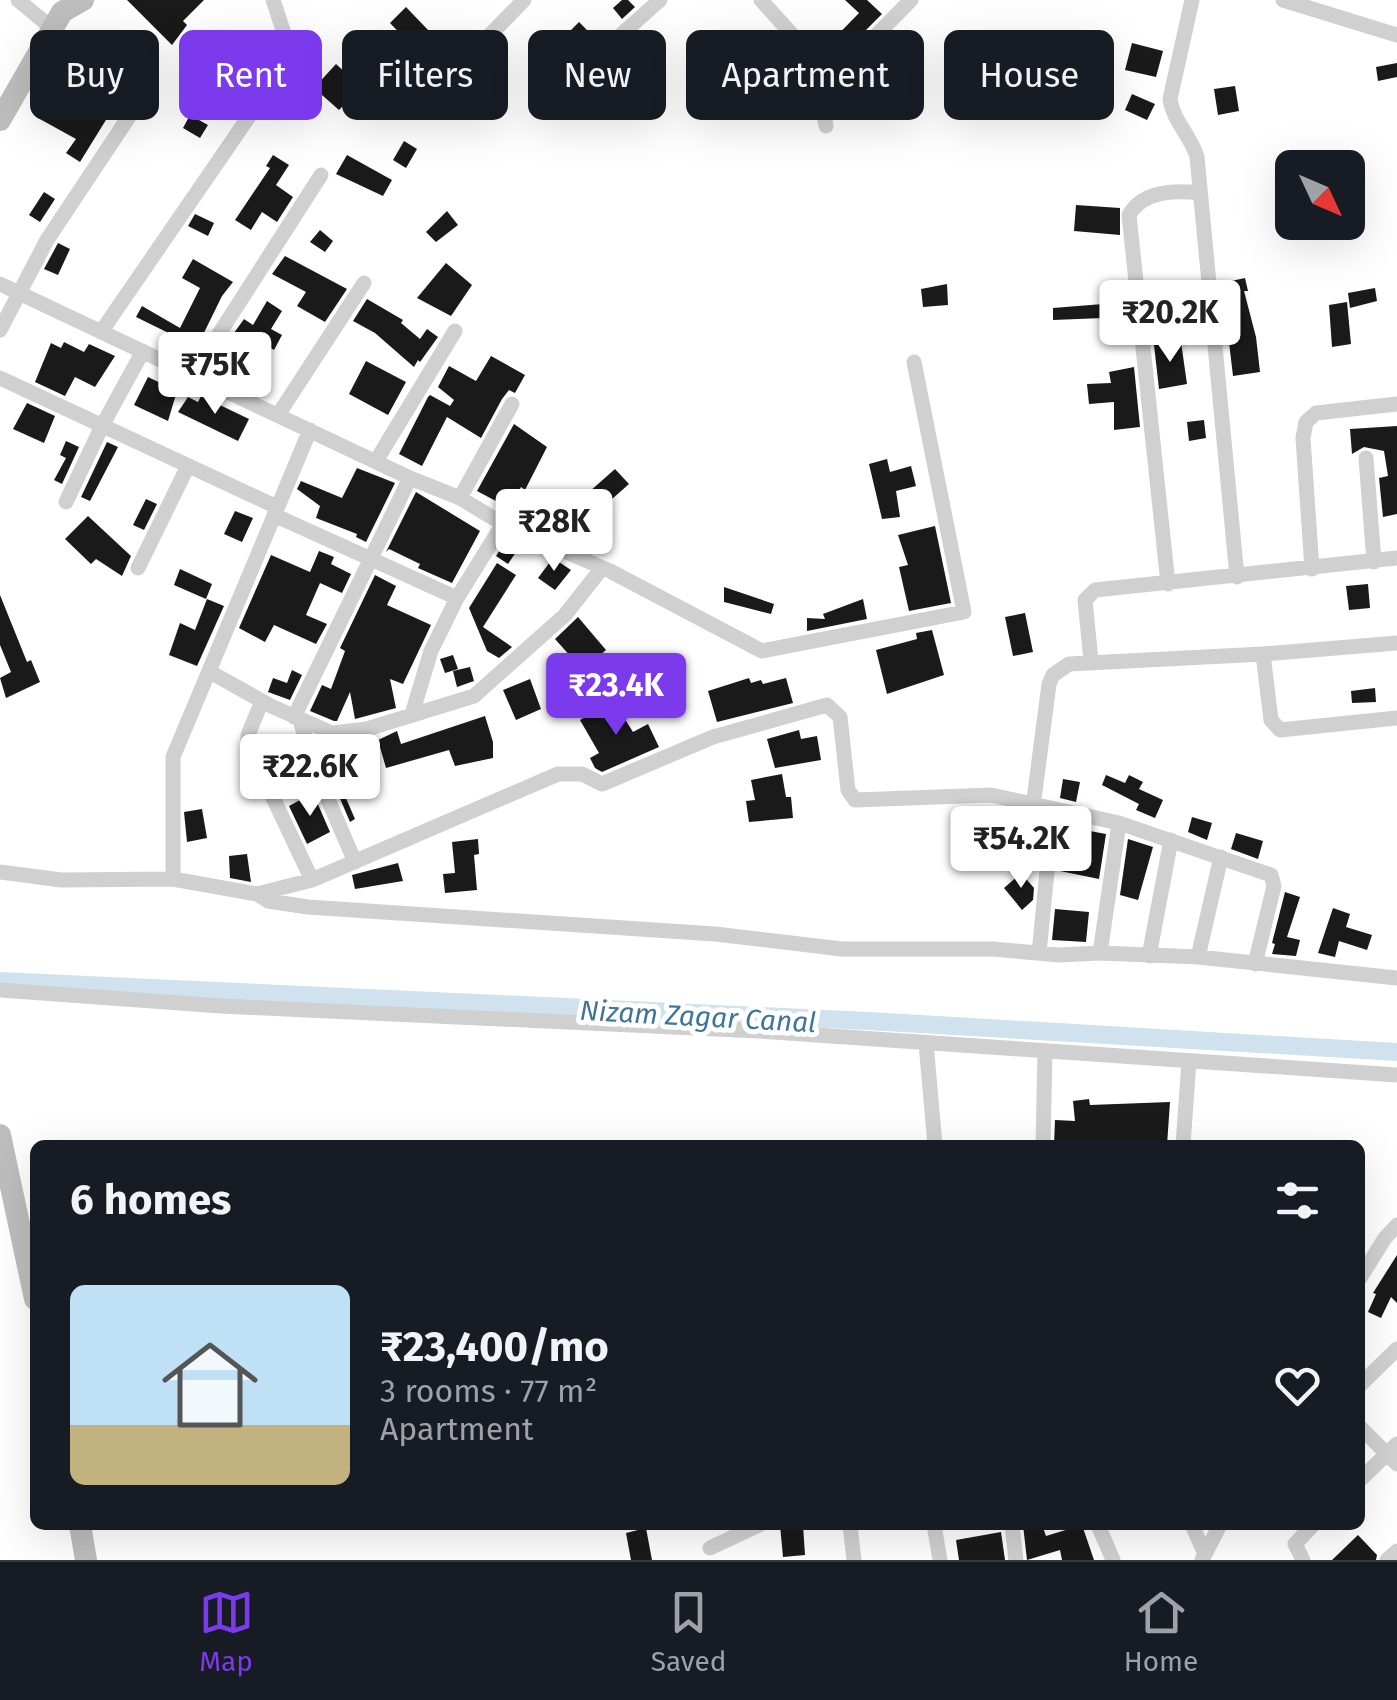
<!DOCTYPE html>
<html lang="en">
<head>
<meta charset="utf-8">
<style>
  :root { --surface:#171b24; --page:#20242c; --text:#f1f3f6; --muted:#9ea1a6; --line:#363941; --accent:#7c3aed }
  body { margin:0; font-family:"Fira Sans",sans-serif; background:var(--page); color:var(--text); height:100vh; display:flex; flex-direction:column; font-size:38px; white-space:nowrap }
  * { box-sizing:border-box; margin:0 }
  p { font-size:32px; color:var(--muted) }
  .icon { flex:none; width:55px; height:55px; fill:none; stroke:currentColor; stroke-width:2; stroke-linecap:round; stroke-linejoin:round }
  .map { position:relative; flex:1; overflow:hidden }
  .sheet { position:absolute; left:30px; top:1140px; width:1335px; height:390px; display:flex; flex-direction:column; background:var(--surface); border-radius:15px; box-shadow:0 10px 40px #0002 }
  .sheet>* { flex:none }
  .top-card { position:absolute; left:30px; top:30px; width:1338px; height:90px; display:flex; gap:20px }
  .needle { width:65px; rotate:134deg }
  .controls { position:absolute; left:1275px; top:150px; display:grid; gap:20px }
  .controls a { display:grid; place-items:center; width:90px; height:90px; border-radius:15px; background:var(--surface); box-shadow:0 10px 40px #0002; font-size:50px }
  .price { position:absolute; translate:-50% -85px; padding:0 22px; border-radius:10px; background:#fff; color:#222; font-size:32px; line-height:65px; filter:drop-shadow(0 2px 5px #0008) }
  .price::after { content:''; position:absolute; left:50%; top:60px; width:30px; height:22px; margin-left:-15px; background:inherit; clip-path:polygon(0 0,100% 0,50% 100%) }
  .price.selected { background:var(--accent); color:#fff }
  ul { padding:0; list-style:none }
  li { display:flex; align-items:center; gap:30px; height:250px; padding:0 40px }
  li span { display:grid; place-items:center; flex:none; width:280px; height:200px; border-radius:15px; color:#555 }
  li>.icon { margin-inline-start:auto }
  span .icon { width:120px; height:120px; fill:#fffc; stroke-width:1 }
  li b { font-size:42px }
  h2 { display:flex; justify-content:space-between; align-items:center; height:120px; padding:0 40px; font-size:42px }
  .tag { padding:0 35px; border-radius:15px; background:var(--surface); box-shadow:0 10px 40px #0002; font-size:35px; line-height:90px }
  .tag.selected { background:var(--accent); color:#fff }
  .tab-bar { display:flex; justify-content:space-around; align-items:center; height:140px; border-top:2px solid var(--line); background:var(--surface); font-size:28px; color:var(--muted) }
  .tab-bar a { display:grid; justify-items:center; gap:5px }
  .tab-bar .selected { color:var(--accent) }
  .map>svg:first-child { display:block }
</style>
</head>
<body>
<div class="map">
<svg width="1397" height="1560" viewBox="0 0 1397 1560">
  <rect width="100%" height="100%" fill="#fff"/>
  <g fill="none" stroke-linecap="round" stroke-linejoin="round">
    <path stroke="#cfe2ee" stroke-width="18" d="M0,981L869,1021L1397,1052"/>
  </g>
  <path fill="#1a1a1a" d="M127,0H204L183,21L187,25L172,45Z
    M622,0H628L635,7L622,19L613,8Z
    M845,0H867L882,14L840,56L825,55L822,51L859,13Z
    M406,7L429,31L413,47L390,23Z
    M579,22L591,34L582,44L569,32Z
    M765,31L804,71L808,91L783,117L757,91L747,102L719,78Z
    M112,39L153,56L144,78L137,84L100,68Z
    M1132,43L1163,51L1156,77L1125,70Z
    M441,49L472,77L475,74L489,87L477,100L459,83L457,86L446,77L449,73L433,58Z
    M76,61L97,72L81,99L109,115L80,162L66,153L76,139L38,118L47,102L52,105Z
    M646,63L656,73L644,85L634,75Z
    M1397,63V77L1378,81L1376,67Z
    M336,64L361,87L339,110L314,88Z
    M1086,66L1075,110L1059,103L1066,88Z
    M1019,71L1030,81L1001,112L991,102Z
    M1235,86L1239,111L1218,115L1214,89Z
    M1132,94L1155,104L1147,120L1125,110Z
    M190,115L208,125L200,138L183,128Z
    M404,141L417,149L406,168L393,160Z
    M273,155L289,165L276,185L293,197L277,222L262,212L251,230L235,220L270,168L266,166Z
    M347,155L392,180L383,196L336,174Z
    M44,192L55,199L40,222L29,215Z
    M1076,205L1120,208V235L1074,231Z
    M447,211L458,225L436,242L426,232Z
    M195,214L214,223L208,236L188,226Z
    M320,230L333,241L325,252L310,242Z
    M58,243L70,249L58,275L44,269Z
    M285,256L347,289L325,322L297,306L306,292L272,274Z
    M193,259L233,282L222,296L197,347L136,317L142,306L180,328L200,288L182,278Z
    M446,263L472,285L451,316L417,298Z
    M1245,278L1248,291H1244L1256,337L1260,372L1233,376L1222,283Z
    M947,284L948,305L923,307L921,289Z
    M1125,288L1128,308L1111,309L1109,289Z
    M1375,288L1377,301L1350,308L1348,293Z
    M367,299L403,320L401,323L420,339L427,329L438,337L420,362L418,360L414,367L375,333L353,321Z
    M1195,299L1199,300L1201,340L1183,341L1182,300Z
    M267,301L282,311L271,329L282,335L274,350L262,343L245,368L221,351L244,319L253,325Z
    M1347,302L1351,344L1332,347L1329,305Z
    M1103,304V318L1053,320V308Z
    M64,342L84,352L89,344L115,356L95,387L75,377L65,396L35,382L51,343L61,348Z
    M1181,342L1187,384L1159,389L1154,345Z
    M491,356L525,375L515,393L509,390L502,399L481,438L447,417L422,466L399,454L428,397L430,395L450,406L454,400L438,387L449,366L476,381Z
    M366,361L406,382L388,415L349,394Z
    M1134,367L1140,427L1114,430V402L1089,404L1087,384L1111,383L1109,372Z
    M148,377L177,391L168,421L134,405Z
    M201,396L249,419L238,441L178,412L188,397L198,402Z
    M27,403L55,416L44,443L13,429Z
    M1204,420L1206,438L1189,441L1187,422Z
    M514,424L547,447L525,490L521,487L509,508L477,491Z
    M1397,426V514L1383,517L1379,478L1388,476L1384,451L1364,447L1352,454L1350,429Z
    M66,441L79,447L62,484L54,480L66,458L60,455Z
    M107,442L118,447L90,501L81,497Z
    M887,459L890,472L911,466L916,486L896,491L900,517L882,519L869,464Z
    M357,468L395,483L366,542L356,537L357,534L316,518L320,506L297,489L301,481L342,498Z
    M615,469L629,484L603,507L589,492Z
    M416,492L480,531L452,583L418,568L420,564L389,549L386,552Z
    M146,499L157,504L144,530L133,525Z
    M235,511L253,518L242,542L224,534Z
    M88,516L131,556L122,576L96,559L91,564L65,539Z
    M935,526L951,603L909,611L899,567L908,565L898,535Z
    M506,541L518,549L508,564L496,556Z
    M319,551L334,557L331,564L351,574L342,593L320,583L306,615L327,624L316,644L274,625L265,642L239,628L271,555L310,572Z
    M553,558L571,570L555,590L538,578Z
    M497,563L516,575L483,627L512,647L499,658L487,651L469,608Z
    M180,569L212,584L206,599L174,585Z
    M375,575L396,586L387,605L431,625L403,684L390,679L396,708L355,719L350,692L337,721H334L310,711L322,685L331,689L345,651L340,648Z
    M1368,584L1370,608L1349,610L1346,586Z
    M724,587L774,604L771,614L724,602Z
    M0,595L27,662L31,660L40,682L6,698L0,678L11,672L0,645Z
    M207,599L224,606L197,666L169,655L180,623L195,630Z
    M863,599L867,619L807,631V618L825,619L823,614Z
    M1025,613L1033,652L1013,656L1005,617Z
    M578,617L606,650L564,686L554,677L572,658L555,639Z
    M932,630L944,675L887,694L876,650L917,639L916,633Z
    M453,655L458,669L445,673L440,659Z
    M470,667L474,681L457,687L453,671Z
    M292,670L302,675L290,700L268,692L273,678L287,683Z
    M749,678L751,683L761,680L763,684L786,678L793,703L717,722L708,691Z
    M530,679L541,709L516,720L503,690Z
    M1375,688L1376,702L1352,703L1351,691Z
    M613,700L633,732L648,724L659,747L602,772L595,768L590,758L599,753L580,720Z
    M485,716L493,742V758L455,766L449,750L386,768L378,740L397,731L401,744Z
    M799,730L801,739L817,736L821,760L775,768L767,739Z
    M361,761L368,776L342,789L355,819L350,822L330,775Z
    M782,774L786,797H791L793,818L749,822L746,801L755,800L751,780Z
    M1106,775L1125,783L1129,775L1143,782L1139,789L1163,800L1155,818L1136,810L1139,804L1102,785Z
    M1063,779L1080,782L1076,802L1060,798Z
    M313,793L330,832L307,844L289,806Z
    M202,809L207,838L187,842L184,812Z
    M1192,817L1212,823L1207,840L1188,832Z
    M1063,826L1106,834L1099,879L1060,871Z
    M1236,833L1263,841L1258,859L1231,849Z
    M478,839L479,854L474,855L477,890L445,893L443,874L455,873L452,842Z
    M1128,839L1153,847L1138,900L1120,895Z
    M247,854L251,882L230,878L229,856Z
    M398,863L403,881L355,889L352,875Z
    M1021,873L1034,888L1033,900L1022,910L1004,888Z
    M1285,892L1300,897L1287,937L1300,940L1296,956L1272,954L1275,944L1272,943Z
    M1333,908L1350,914L1346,927L1372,935L1367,950L1339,941L1335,957L1318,953Z
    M1055,909L1089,912L1086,942L1052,940Z
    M1089,1099L1090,1105L1170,1102L1167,1145L1119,1140V1145H1054L1055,1120L1075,1121L1073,1101Z
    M1397,1255V1303L1391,1297L1381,1318L1368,1312L1376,1294L1373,1293Z
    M780,1525H803L805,1555L783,1557Z
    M1023,1525H1042L1046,1536L1082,1525L1094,1560H1062L1060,1550L1027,1560Z
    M646,1528L652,1560H631L626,1533Z
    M1001,1532L1005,1560H959L956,1540Z
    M1358,1535L1377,1555L1376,1560H1332Z"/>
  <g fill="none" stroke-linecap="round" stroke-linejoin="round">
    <path stroke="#d0d0d0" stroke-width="15" d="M18,0L53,29
      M761,0L813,58L826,126
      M1192,0L1170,99C1173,121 1191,136 1197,157L1237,577
      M1283,0L1397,35
      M486,39L524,0
      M605,49L660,0
      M817,66L844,68L911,0
      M0,284L410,478L460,498L503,524L610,571L762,651L964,612L914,362
      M0,330L47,240L148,88
      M101,332L285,64L286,39L273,0
      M192,376L321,175
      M0,378L277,507
      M278,415L364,283
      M1366,458L1374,562
      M376,461L455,331
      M460,498L512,404
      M66,502L102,426L143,351
      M274,515L457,598
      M138,568L188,466
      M1312,569L1303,438L1306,422L1316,413L1397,404
      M1168,584L1129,215C1143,190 1176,190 1200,193
      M1263,654L1271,720L1280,730L1397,718
      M1091,661L1085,600L1095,590L1397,558
      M210,672L271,706L332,733L367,729L474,696L565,615L602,568
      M262,701L248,735V745L312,880
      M412,714L431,651L457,598L503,524
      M294,717L410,478
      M300,720L314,767L355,862
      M1033,807L1049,684L1053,675L1069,664L1263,654L1397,643
      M0,872L61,880L173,879L257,894L312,880L558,774H582L602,784L713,737L827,705L840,717L848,790L855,800L991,795L1119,823L1271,875L1274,886L1255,964
      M173,879V757L310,430
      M257,894L268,901L308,907L715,934L842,949H992L1060,955L1100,953L1198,957L1397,978
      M1039,953L1053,811
      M1100,953L1119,823
      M1149,956L1171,840
      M1198,957L1221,857
      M0,990L221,1006L759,1031L1397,1075
      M926,1043L935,1145
      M1043,1145L1045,1051
      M1183,1145L1189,1061
      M1360,1278L1385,1238L1397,1225
      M1360,1385L1397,1349
      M1360,1427L1397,1464
      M1360,1480L1397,1444
      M850,1525L854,1560
      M934,1525L940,1560
      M1012,1525L1016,1560
      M1098,1525L1113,1560
      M1192,1525L1205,1554
      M710,1548L759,1525
      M1202,1560L1220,1525
      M1303,1560L1295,1544L1313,1525
      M1387,1560L1397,1551"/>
    <path stroke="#bdbdbd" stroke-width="22" d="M0,120L62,12L83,0
      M0,1135L35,1299
      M80,1525L86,1560"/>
  </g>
  <g text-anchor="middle" stroke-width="10" stroke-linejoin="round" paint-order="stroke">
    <g font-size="28" font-style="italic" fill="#3f7597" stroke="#fff">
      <text transform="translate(698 1016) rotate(3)" y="10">Nizam Zagar Canal</text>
    </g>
  </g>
</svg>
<div class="controls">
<a><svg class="needle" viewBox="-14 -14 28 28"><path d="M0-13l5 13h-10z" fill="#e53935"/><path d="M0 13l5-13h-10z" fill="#9ea1a6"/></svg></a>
</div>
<b class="price" style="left:1170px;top:365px">₹20.2K</b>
<b class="price" style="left:215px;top:417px">₹75K</b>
<b class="price" style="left:554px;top:574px">₹28K</b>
<b class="price selected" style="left:616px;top:738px">₹23.4K</b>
<b class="price" style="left:310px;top:819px">₹22.6K</b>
<b class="price" style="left:1021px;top:891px">₹54.2K</b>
<div class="top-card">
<a class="tag">Buy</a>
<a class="tag selected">Rent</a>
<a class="tag">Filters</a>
<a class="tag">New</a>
<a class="tag">Apartment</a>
<a class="tag">House</a>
</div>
<section class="sheet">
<h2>6 homes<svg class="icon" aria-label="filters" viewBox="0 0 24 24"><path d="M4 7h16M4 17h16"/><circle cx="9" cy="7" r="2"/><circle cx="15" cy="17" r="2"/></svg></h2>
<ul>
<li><span style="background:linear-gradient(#bfe0f5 70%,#c2b280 0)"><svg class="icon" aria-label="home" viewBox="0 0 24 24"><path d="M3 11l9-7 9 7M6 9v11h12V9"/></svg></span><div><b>₹23,400/mo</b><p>3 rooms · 77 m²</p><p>Apartment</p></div><svg class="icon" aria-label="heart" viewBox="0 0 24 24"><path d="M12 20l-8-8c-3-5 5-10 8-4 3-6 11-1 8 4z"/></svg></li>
</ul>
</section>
</div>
<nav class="tab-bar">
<a class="selected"><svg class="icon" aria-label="map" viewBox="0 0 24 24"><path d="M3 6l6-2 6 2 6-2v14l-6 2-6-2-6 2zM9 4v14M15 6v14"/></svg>Map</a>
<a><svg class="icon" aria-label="saved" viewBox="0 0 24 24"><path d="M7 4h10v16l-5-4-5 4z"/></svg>Saved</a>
<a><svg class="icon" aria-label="home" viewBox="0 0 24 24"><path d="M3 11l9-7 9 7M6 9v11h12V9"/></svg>Home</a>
</nav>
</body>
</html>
